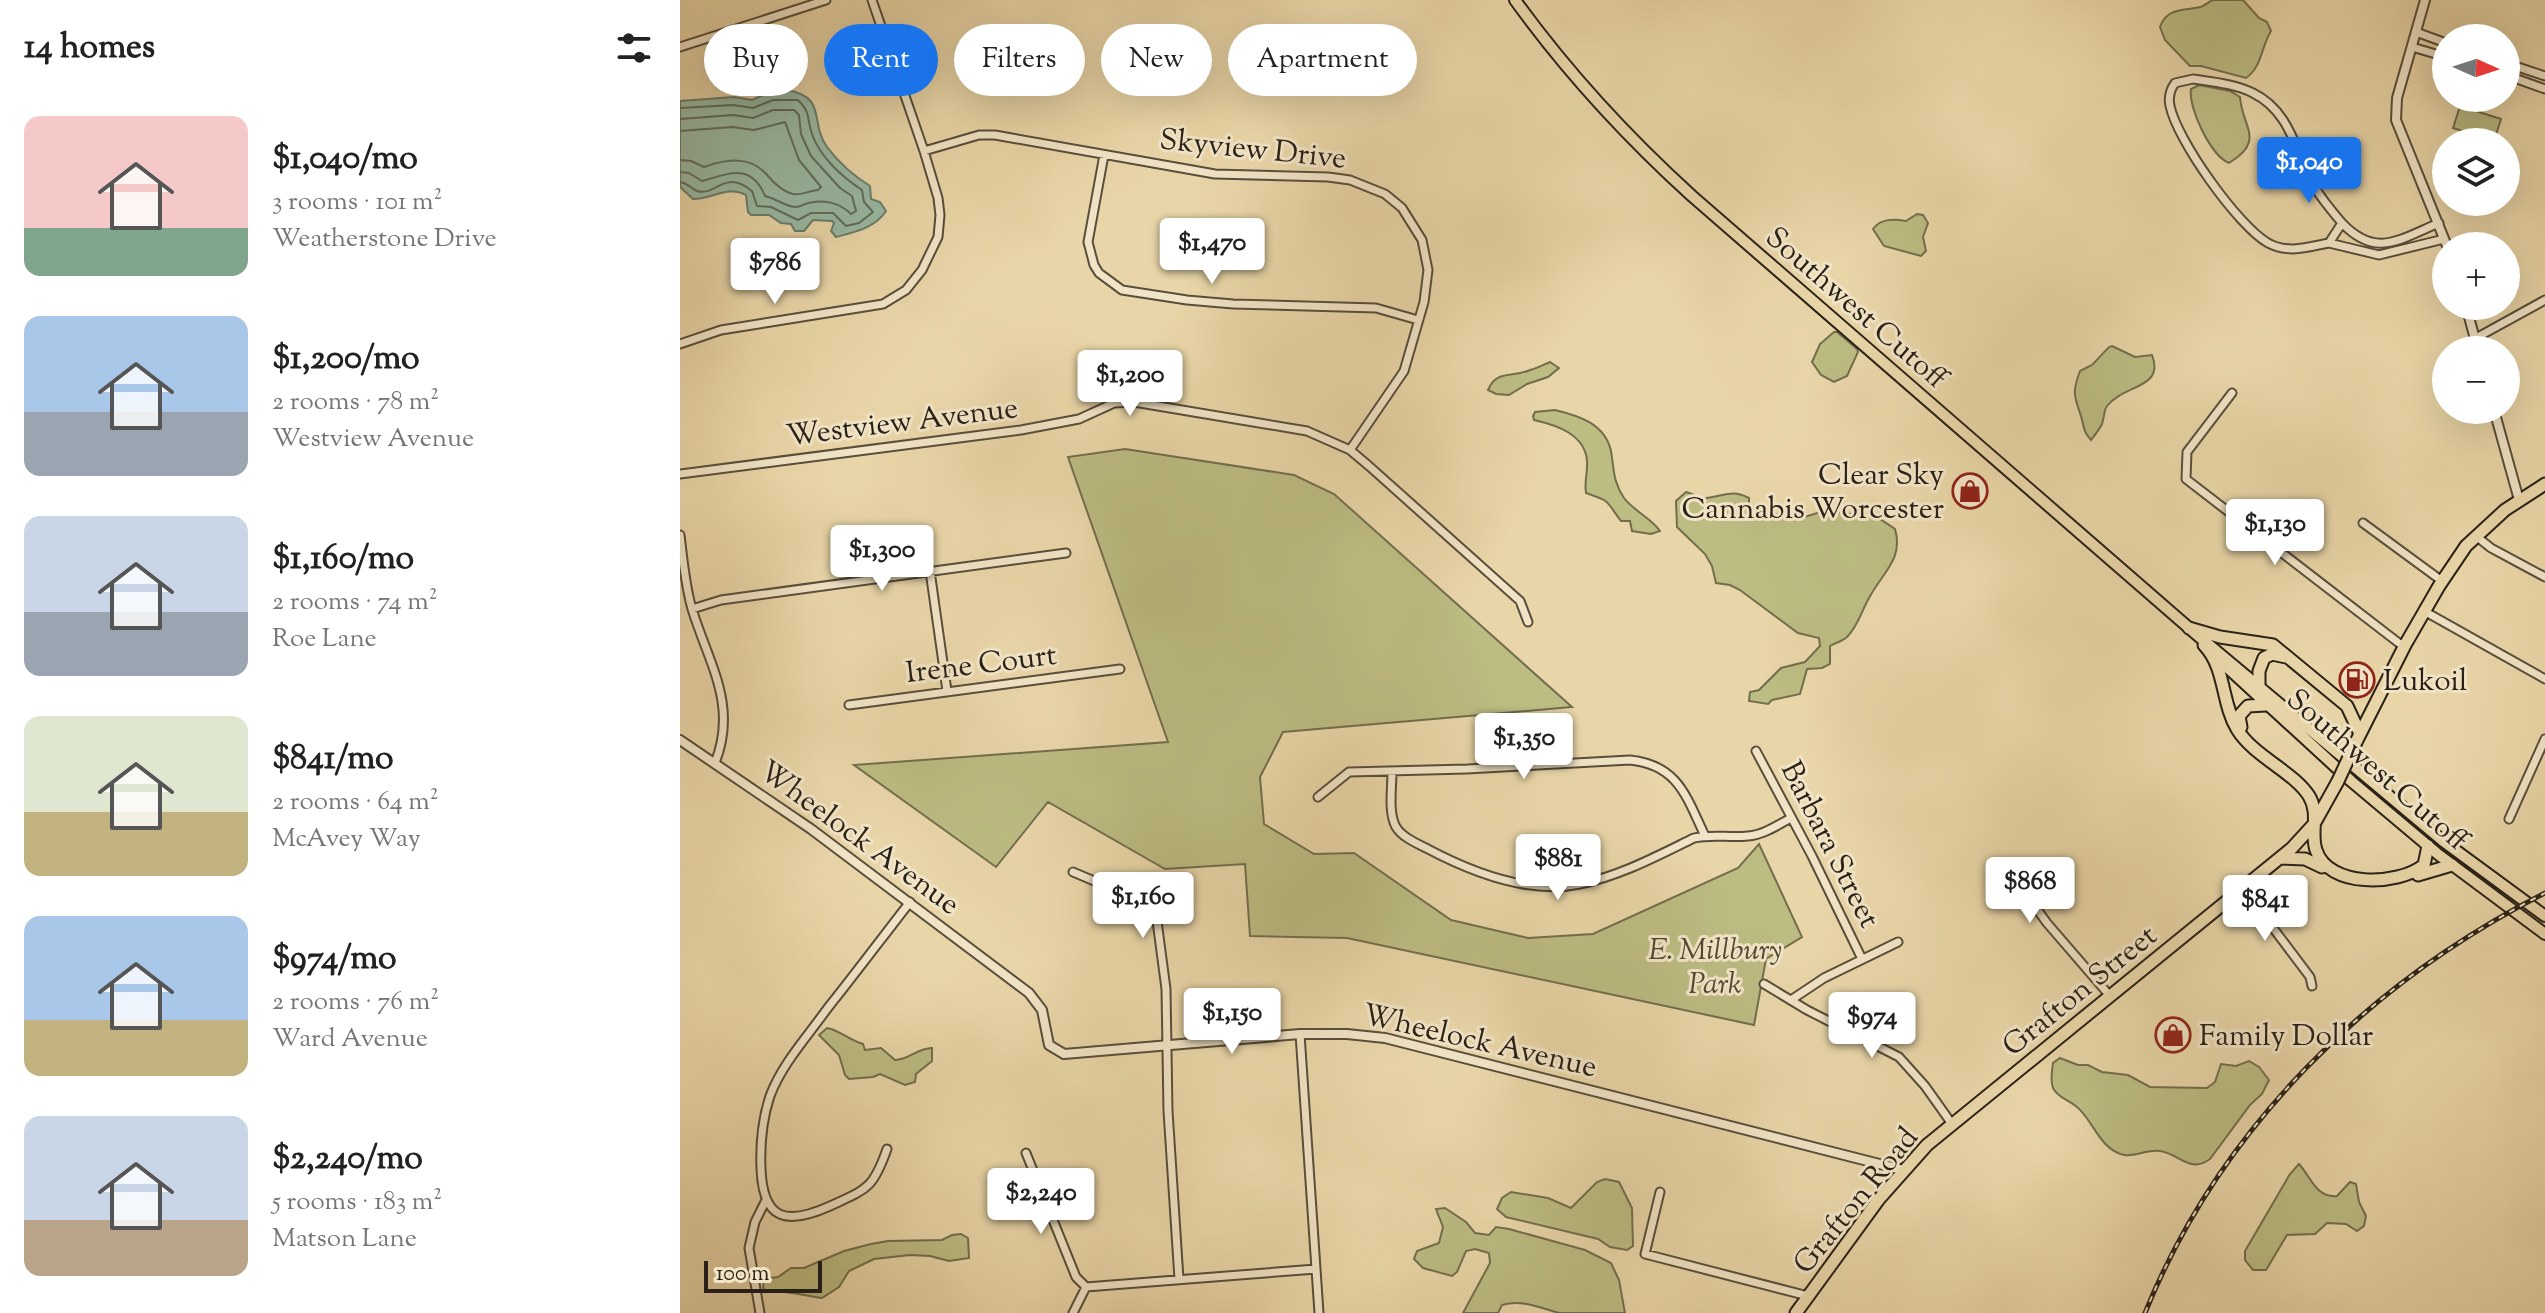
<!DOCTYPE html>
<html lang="en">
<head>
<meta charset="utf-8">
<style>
  :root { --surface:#fff; --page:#f6f6f6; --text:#222; --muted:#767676; --accent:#1a73e8 }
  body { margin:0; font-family:"Sorts Mill Goudy",serif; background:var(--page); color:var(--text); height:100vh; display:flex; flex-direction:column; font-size:30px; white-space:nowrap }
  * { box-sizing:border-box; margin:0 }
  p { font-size:26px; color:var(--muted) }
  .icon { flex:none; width:44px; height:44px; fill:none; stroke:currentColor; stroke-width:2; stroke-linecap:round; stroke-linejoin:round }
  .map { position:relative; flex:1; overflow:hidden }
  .drawer { display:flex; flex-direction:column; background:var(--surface); width:680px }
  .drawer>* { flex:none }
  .top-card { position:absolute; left:24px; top:24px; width:760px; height:72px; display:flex; gap:16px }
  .needle { width:52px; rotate:93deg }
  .buttons { position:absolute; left:1752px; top:24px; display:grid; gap:16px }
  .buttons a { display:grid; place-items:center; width:88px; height:88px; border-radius:50%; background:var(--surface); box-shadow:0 8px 32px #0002; font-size:40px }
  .scale { position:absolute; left:24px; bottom:20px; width:118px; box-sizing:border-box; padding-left:8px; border:4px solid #292117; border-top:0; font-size:22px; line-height:28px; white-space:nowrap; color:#292117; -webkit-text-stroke:6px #f1e4c6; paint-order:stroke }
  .price { position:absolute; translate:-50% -68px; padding:0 18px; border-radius:8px; background:#fff; color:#222; font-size:26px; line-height:52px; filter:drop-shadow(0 2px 4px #0008) }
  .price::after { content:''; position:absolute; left:50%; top:48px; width:24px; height:18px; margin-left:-12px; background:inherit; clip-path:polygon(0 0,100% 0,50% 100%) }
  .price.current { background:var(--accent); color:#fff }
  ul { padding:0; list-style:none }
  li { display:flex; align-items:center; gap:24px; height:200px; padding:0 24px }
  li span { display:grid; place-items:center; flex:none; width:224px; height:160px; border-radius:16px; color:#555 }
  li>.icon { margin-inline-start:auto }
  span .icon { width:96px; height:96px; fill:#fffc; stroke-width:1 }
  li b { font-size:34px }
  h2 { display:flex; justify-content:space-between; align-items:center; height:96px; padding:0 24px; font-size:34px }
  .tag { padding:0 28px; border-radius:36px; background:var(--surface); box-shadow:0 8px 32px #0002; font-size:28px; line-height:72px }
  .tag.current { background:var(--accent); color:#fff }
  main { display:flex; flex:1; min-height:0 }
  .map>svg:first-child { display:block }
</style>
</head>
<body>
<main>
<section class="drawer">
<h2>14 homes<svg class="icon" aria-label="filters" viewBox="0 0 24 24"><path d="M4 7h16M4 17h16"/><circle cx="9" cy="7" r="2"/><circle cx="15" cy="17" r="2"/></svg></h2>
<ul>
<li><span style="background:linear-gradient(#f6c9c9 70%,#7fa58c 0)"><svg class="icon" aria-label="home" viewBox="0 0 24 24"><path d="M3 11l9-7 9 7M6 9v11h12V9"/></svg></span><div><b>$1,040/mo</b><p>3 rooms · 101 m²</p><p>Weatherstone Drive</p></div></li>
<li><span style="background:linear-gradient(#a9c7e8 60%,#9aa5b1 0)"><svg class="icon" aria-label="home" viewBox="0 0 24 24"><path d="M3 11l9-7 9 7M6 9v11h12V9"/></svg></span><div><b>$1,200/mo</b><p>2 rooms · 78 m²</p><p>Westview Avenue</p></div></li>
<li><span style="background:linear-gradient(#c9d6e8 60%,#9aa5b1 0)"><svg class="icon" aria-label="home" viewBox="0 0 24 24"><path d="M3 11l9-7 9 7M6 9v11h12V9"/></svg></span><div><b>$1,160/mo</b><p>2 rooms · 74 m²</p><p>Roe Lane</p></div></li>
<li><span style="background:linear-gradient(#dfe7d0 60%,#c2b280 0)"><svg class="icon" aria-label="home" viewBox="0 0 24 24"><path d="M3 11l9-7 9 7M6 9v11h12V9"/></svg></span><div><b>$841/mo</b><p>2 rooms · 64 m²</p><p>McAvey Way</p></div></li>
<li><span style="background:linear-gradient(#a9c7e8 65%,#c2b280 0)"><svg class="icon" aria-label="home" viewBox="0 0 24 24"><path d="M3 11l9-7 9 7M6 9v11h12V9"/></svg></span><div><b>$974/mo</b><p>2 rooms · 76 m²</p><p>Ward Avenue</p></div></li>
<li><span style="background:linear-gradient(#c9d6e8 65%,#b9a48a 0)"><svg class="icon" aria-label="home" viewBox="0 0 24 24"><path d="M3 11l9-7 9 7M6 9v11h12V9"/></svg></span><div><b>$2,240/mo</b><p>5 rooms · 183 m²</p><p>Matson Lane</p></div></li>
</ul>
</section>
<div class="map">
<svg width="1865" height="1313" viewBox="0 0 1865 1313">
  <rect width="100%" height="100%" fill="#e9d6a8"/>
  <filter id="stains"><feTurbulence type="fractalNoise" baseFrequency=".0025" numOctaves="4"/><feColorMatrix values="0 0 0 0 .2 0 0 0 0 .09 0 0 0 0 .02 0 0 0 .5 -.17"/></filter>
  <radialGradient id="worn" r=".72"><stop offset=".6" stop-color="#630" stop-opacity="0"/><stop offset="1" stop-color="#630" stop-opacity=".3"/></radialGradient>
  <path fill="#bcbc83" stroke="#726e4d" stroke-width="2" d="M1532,0H1563L1579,18L1587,22L1591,31C1581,47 1582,67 1566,78L1521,66H1510L1485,40L1480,27C1487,7 1504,11 1520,7C1522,7 1531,1 1532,0Z
    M1519,85L1550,91L1560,97C1562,127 1586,141 1549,163C1531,156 1508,108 1511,89Z
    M1780,106L1821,119L1814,141L1773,128Z
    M1237,214L1243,215L1248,223L1243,237L1246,251L1241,256L1204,246L1193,229C1201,218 1214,219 1226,221Z
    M1154,332H1157L1177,349L1178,352L1167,376L1154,382L1141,375L1132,362L1140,344Z
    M1432,346L1455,357L1472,355C1485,389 1444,384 1427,406C1424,410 1424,418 1422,424C1419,430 1415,435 1411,440C1403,432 1404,426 1401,416C1394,396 1392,392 1400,371L1412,365L1429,347Z
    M870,362L879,368L868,377L847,384L829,395L816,394L808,390C817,369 833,378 850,370C857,368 863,365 870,362Z
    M875,410C900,416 925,424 931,451C934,469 933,482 944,498C954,511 972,519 980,531L971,534L952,531L950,521H941C925,500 932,502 906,493C904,482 908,472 907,461C905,434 876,425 854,420L853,416L855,412Z
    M445,449L614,475L654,494L892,707L603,732L580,777L584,824L634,854L674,853L771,920L848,938L913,934L1058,868L1079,844L1122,937L1086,959L1074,1025L667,938L570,936L565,864L485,869L368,802L316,867L174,765L488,742L388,457Z
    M1006,492C1013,494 1020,498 1027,498C1044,496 1052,489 1069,498V509L1118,519L1147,510L1200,519L1215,529C1224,559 1202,573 1189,598C1182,610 1178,626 1167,637C1163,641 1155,643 1150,646V664L1142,668L1127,669L1120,694L1092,700L1088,704L1069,701L1070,692L1079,690L1101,668L1125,662L1140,646L1139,638L1118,633L1060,590L1050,585L1036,583L1032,566L1025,554L997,527L996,501Z
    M147,1028C161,1031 169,1040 183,1044L185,1050L201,1048L215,1060C229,1060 237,1048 252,1048V1061L236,1074L235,1082L225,1085L200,1074L193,1077L169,1079L165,1075L159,1055L139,1035Z
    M1380,1058L1398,1065H1408L1422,1072L1448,1075L1470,1087L1527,1088L1535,1082L1541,1064L1556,1066L1569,1061L1579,1067L1589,1080L1582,1094L1570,1105L1530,1159C1510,1174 1500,1154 1480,1151C1468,1149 1455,1157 1444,1155C1420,1150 1413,1120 1397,1107C1389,1100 1378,1098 1373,1088C1370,1080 1372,1071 1373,1063Z
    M1619,1164C1631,1177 1636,1198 1657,1196L1670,1182L1676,1184L1679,1202L1686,1216L1684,1226L1677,1231L1666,1224L1647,1223L1635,1234L1607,1235L1586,1270H1573L1565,1260V1251L1610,1174Z
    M925,1179L939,1182L952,1208L953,1246L947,1250L930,1247L918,1239L826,1217L817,1209L822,1198L831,1192L868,1198L891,1208L917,1182Z
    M765,1208L786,1222L795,1233L809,1235L816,1227L829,1229L905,1250L931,1263L939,1280L945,1313C927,1313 897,1313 879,1313C860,1308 843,1299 822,1305L818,1313H783L810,1263L809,1253L795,1249L786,1251L777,1272L772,1276L743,1268L734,1259L737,1251L759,1243L763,1227L756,1209Z
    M281,1234L288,1238L289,1258L269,1261L250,1256L230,1255L194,1259L169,1271L159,1287L142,1298C120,1295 107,1290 85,1291L83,1287L84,1279L98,1277L111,1268H124L164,1251L191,1244L208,1241L262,1240L272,1235Z"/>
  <path fill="#98baa4" stroke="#6c7d6c" stroke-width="2" d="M107,90C148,97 129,122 147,147C159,163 174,176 190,186L191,199L200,202L206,211C195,228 175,232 156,237L151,231L154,223L152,221L133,220L124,231H115L111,224L101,223L89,215H71L68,212L66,195C48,185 33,199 13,199L0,187V101L54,97L72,100L92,91Z"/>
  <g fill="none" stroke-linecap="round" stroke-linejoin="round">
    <path stroke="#606e5e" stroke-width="2" d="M0,108L53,105L73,108L93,100H118C132,114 126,118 132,134C140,157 162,177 182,190L184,202L193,212L179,223L166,226L153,213H131L118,220L91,207L77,206L72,191C44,168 36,197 17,191C10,188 8,183 0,182
      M0,119L53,115L73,118L93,110H114L119,115L121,134L131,156L160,188L172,196L176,211L171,214C160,203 144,199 128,203C124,204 120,207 116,207C106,207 95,198 85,196C71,162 48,174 22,181L9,173L0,172
      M0,131L52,127L74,130L105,122L119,160L141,187L138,190C131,190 120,196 113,194C103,192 94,183 88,176C71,155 46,159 24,167L11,161L0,160"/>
    <defs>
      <path id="minor" d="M1736,32L1766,43
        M0,47L146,0
        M1732,47L1766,57
        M1826,63L1865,76
        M1826,75L1865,89
        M1513,79C1533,82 1555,84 1573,93C1612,112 1616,155 1636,189C1643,201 1653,212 1662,223L1649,243C1628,247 1608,254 1588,243C1558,226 1497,140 1490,106C1488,97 1490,90 1495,83Z
        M244,151L299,135H315L535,174L648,177L670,180L705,194L722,208L742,240L748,270L744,302L724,371L670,450
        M424,155L408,242L414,265L419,273L442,290L507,300L553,304L696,308L738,320
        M1662,223C1696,259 1720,239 1759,223
        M1649,243L1699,255L1764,239
        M1796,338L1865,300
        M0,344L41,330L203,304L226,290L242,270L258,237L260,215L258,198L244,151L192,0
        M1552,393L1507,452L1506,479L1724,647
        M0,474L341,430L399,419L434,403L454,402L627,431L670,450L689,466L840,601L848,622
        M1683,523L1762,581
        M0,535C3,559 5,585 12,609C29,664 58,705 35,763
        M1796,536L1811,548L1865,577
        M250,571L267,691
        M12,609L41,600L386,553
        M1744,611L1865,679
        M169,705L440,669
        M1076,751L1132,856L1182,959
        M712,772C712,788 708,813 716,827C722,837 736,843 746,848C791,872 848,895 900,884C940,876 977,856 1014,838C1032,834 1050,838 1068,836C1083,835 1098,825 1111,818
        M638,797L669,772L787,769L950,760C998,765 1006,796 1025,836
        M1829,819L1865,739
        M1327,868L1367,923L1430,996
        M393,872L419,883L472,898L475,906L486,989L488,1111L499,1279
        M1563,888L1630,977L1632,986
        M1084,984L1127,1010L1219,1057L1245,1086L1272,1124
        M1111,1000L1144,978L1218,942
        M620,1034L639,1313
        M207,1149C193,1189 187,1189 150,1206C106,1226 83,1220 81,1169C80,1144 82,1120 90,1096C102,1064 127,1037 147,1009C175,974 202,938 230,902
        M346,1153L396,1277L406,1287
        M980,1192L965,1254L1128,1296
        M80,1313L69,1248L75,1222L86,1200
        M393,1313L406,1287L636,1269"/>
      <path id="tertiary" d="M1745,0L1717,98L1716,120L1767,246
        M1786,306L1798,350
        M1814,410L1839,500
        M0,740L131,829L349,993L362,1010L369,1045L384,1054L620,1034H667L705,1038L1223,1170"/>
      <path id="primary" d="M835,0C887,72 946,136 1012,196L1516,634L1763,841L1865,916
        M1536,657L1671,781L1759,855L1865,934"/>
      <path id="trunk" d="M1509,628L1540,637L1593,645L1667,706L1680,734
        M1524,645C1546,668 1541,702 1557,729C1573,756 1614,772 1629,796C1640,814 1630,832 1636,850C1648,888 1718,886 1744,865L1748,846
        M1579,685V671L1584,658L1592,654L1606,657
        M1561,727L1559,716L1568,706L1586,705
        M1676,742L1725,645L1759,586L1786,546L1825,510L1865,484
        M1600,858L1625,859L1642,867
        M1738,875L1772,865
        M1116,1313L1199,1199L1247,1145L1612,848L1634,824L1658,781"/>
    </defs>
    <use href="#minor" stroke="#594e3b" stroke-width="11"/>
    <use href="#tertiary" stroke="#594e3b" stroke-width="12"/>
    <use href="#primary" stroke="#292117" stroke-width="14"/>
    <use href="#trunk" stroke="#292117" stroke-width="15"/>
    <use href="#minor" stroke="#f1e4c6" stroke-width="7"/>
    <use href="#tertiary" stroke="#f1e4c6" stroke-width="8"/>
    <use href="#primary" stroke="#e9d6a8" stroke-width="10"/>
    <use href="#trunk" stroke="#e9d6a8" stroke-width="11"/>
    <defs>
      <path id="rail" d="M1465,1313C1540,1128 1688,983 1865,893"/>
    </defs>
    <use href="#rail" stroke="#292117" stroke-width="5"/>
    <use href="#rail" stroke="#f1e4c6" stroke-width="2" stroke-dasharray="6" stroke-linecap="butt"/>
    <defs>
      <path id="trunk-bridge" d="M1658,781L1676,742"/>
    </defs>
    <use href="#trunk-bridge" stroke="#292117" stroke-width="15" stroke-linecap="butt"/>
    <use href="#trunk-bridge" stroke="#e9d6a8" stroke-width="11"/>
  </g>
  <defs>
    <symbol id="shop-ring" viewBox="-11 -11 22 22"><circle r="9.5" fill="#f1e4c6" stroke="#8f2418" stroke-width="1.5"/><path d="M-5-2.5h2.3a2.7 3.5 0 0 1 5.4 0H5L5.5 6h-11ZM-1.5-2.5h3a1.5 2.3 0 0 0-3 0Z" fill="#8f2418"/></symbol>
    <symbol id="fuel-ring" viewBox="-11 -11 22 22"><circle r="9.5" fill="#f1e4c6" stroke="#8f2418" stroke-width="1.5"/><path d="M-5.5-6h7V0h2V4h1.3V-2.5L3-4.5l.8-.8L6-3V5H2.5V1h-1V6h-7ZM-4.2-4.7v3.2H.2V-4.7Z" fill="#8f2418"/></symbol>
  </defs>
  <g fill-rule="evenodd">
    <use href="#shop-ring" x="1270" y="471" width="40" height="40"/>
    <use href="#fuel-ring" x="1657" y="660" width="40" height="40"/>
    <use href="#shop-ring" x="1473" y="1015" width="40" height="40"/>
  </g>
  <g text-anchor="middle" stroke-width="6" stroke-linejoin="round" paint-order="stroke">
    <g font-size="30" fill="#292117" stroke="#f1e4c6">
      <text transform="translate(573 148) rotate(6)" y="10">Skyview Drive</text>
      <text transform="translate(1177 307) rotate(41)" y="10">Southwest Cutoff</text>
      <text transform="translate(222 421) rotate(-7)" y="10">Westview Avenue</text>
      <text transform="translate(301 663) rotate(-7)" y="10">Irene Court</text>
      <text transform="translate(1698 769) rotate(41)" y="10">Southwest Cutoff</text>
      <text transform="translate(180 837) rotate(36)" y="10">Wheelock Avenue</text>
      <text transform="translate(1151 844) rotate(63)" y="10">Barbara Street</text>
      <text transform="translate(1399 990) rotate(-39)" y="10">Grafton Street</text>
      <text transform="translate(800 1040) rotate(13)" y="10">Wheelock Avenue</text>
      <text transform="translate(1175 1200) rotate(-51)" y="10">Grafton Road</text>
    </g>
    <g font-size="30" fill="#292117" stroke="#f1e4c6" text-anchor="start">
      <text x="1264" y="484" text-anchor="end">Clear Sky<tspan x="1264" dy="34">Cannabis Worcester</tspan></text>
      <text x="1703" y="690">Lukoil</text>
      <text x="1519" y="1045">Family Dollar</text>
    </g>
    <g font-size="30" font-style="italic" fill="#4e4832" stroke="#f1e4c6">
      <text x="1035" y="959">E. Millbury<tspan x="1035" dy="34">Park</tspan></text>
    </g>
  </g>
  <rect width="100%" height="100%" filter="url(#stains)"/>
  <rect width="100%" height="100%" fill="url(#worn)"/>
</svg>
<div class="buttons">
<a><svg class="needle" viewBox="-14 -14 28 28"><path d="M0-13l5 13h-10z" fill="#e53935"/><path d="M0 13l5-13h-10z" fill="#767676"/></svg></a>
<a><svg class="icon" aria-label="layers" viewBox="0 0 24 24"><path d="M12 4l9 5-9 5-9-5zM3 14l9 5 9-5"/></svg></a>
<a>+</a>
<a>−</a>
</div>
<div class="scale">100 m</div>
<b class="price current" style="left:1629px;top:205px">$1,040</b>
<b class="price" style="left:532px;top:286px">$1,470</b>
<b class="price" style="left:95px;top:306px">$786</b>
<b class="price" style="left:450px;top:418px">$1,200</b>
<b class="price" style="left:1595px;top:567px">$1,130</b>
<b class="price" style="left:202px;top:593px">$1,300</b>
<b class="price" style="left:844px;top:781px">$1,350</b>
<b class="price" style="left:878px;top:902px">$881</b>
<b class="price" style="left:1350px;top:925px">$868</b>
<b class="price" style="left:463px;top:940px">$1,160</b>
<b class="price" style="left:1585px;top:943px">$841</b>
<b class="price" style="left:552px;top:1056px">$1,150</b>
<b class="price" style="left:1192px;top:1060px">$974</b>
<b class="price" style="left:361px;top:1236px">$2,240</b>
<div class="top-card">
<a class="tag">Buy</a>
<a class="tag current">Rent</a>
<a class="tag">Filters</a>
<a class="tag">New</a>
<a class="tag">Apartment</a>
</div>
</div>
</main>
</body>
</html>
